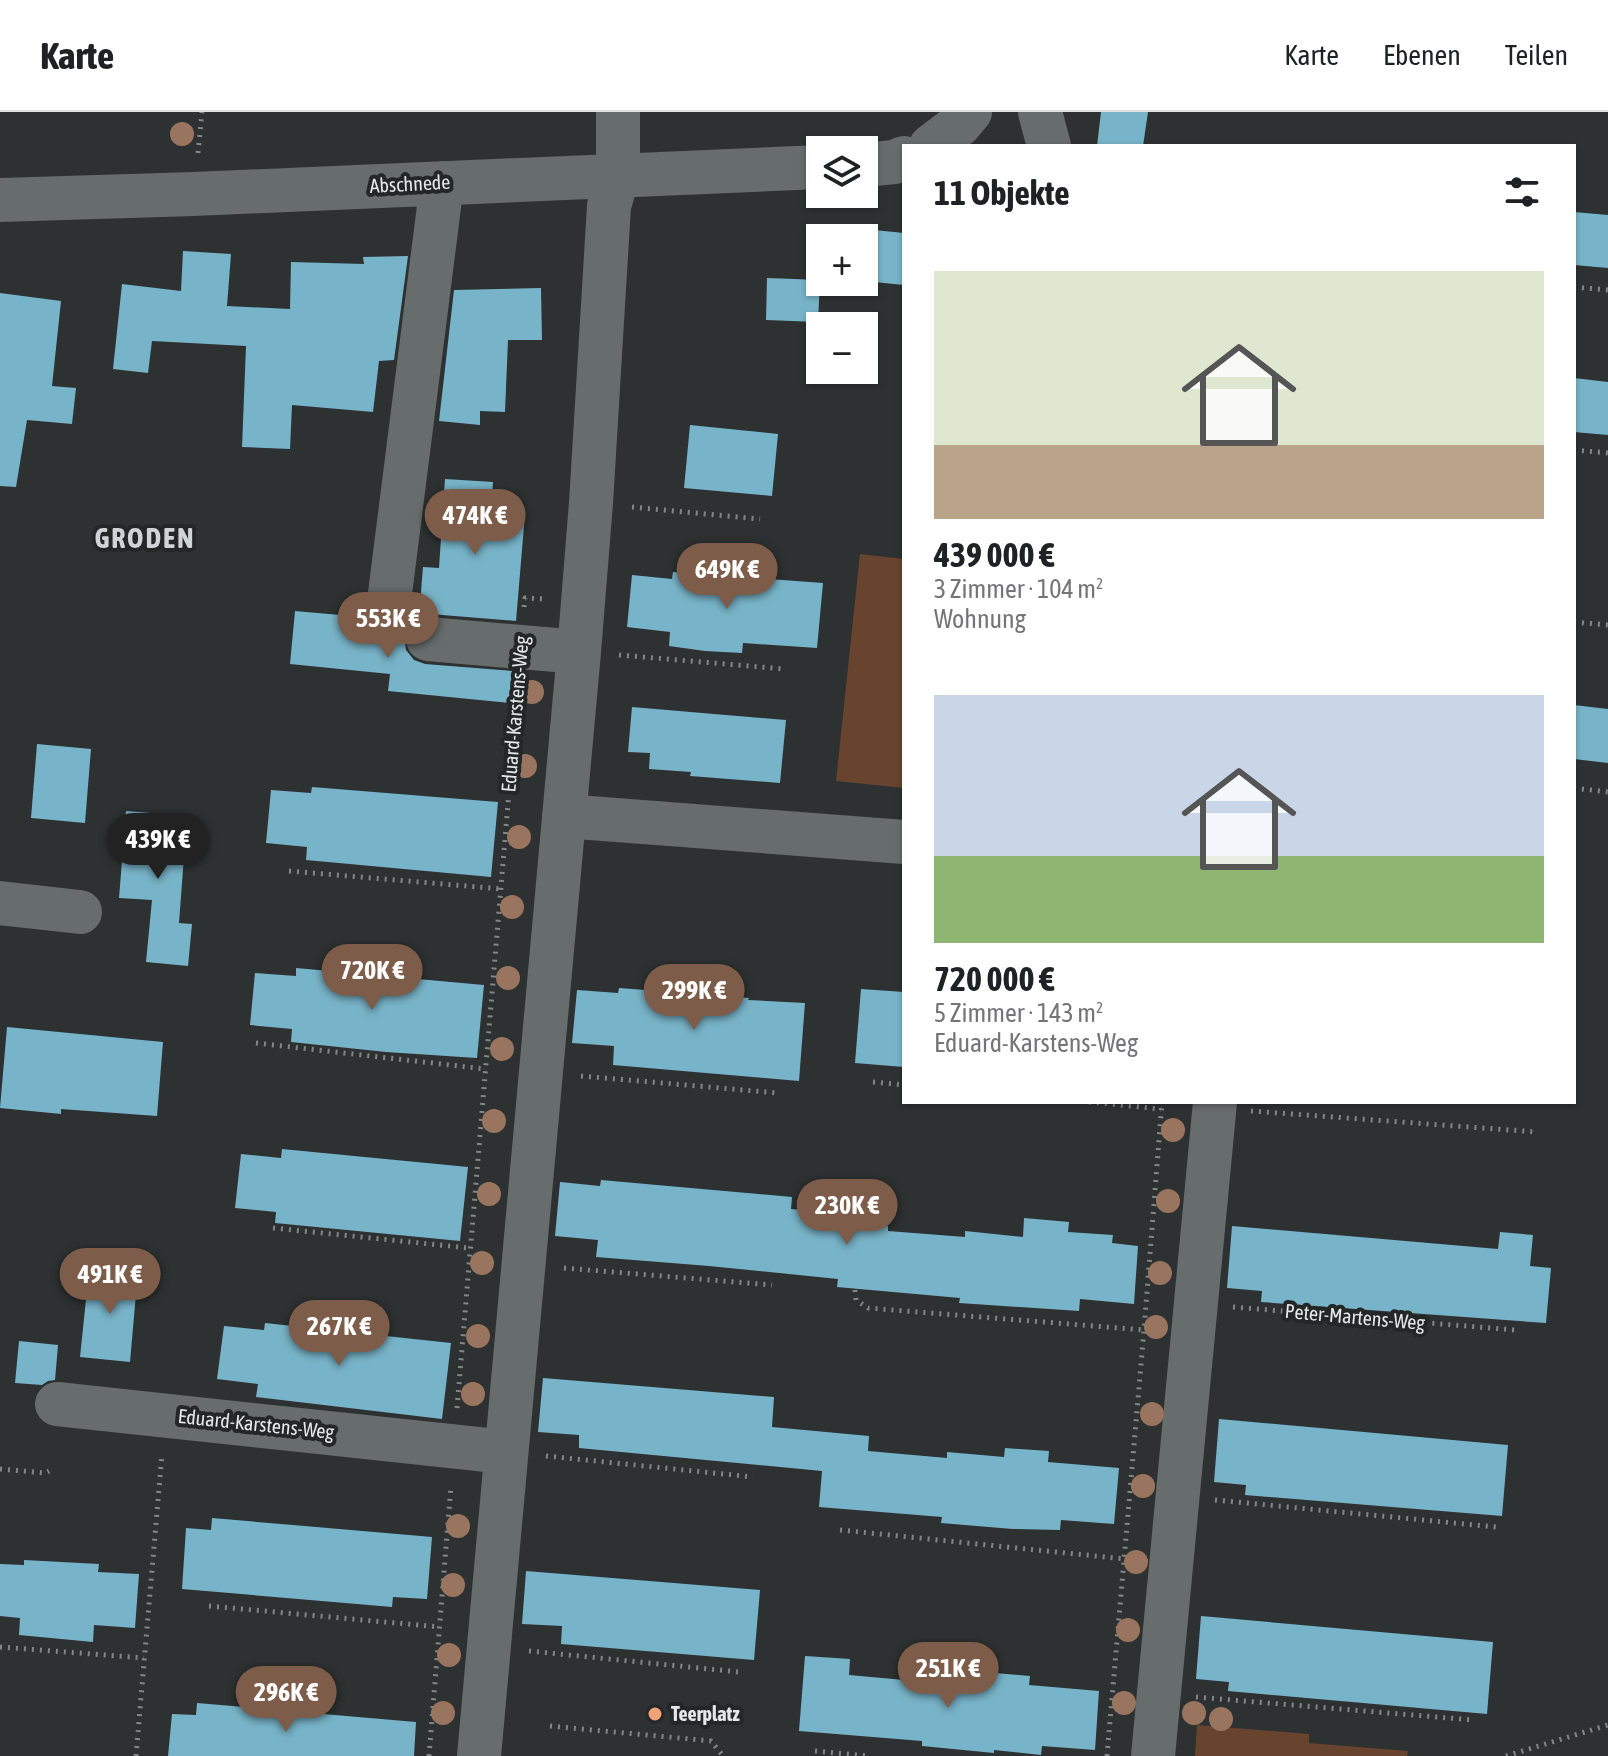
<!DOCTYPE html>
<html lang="de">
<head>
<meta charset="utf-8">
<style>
  :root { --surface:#fff; --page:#f2f2f2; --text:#202124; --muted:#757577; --line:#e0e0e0; --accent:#7d5c49 }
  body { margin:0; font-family:"Asap Condensed",sans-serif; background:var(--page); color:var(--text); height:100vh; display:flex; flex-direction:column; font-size:30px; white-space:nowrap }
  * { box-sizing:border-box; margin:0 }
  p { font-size:26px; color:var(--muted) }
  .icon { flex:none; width:44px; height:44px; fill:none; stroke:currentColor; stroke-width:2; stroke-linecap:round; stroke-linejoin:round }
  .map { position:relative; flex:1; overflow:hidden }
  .panel { position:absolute; left:902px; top:32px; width:674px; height:960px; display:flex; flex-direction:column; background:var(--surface); border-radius:0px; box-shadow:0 2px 6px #0004 }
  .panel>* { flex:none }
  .tools { position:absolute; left:806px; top:24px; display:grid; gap:16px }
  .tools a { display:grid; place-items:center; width:72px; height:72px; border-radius:0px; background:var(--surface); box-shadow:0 2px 6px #0004; font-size:40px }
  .price { position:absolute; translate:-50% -68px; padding:0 18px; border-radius:28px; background:var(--accent); color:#fff; font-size:26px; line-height:52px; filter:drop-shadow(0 2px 4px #0008) }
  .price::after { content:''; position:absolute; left:50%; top:48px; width:24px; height:18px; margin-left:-12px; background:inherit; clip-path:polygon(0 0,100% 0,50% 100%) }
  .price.active { background:#222; color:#fff }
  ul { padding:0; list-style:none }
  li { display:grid; align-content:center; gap:16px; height:424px; padding:0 32px }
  li span { display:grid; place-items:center; height:248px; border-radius:0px; color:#555 }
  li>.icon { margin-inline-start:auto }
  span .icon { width:144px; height:144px; fill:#fffc; stroke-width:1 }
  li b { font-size:34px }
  h2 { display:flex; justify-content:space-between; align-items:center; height:96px; padding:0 32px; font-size:34px }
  header { display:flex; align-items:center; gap:48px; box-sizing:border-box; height:112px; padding:0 40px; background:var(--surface); border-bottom:2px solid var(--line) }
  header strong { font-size:38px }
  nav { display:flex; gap:44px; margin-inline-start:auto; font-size:28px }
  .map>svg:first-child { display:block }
</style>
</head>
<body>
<header>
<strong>Karte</strong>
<nav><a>Karte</a><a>Ebenen</a><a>Teilen</a></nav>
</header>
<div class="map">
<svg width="1608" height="1644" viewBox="0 0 1608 1644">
  <rect width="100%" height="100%" fill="#2d3132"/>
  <path fill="#68442f" d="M860,442L904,447V676L836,669Z
    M1197,1613L1309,1622V1631L1408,1639L1407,1644H1195Z"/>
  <path fill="#78b4c9" d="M1101,0H1148L1143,34H1097Z
    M1574,100L1608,103V156L1574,153Z
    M864,117L904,121V173L864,169Z
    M183,139L231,142L227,194L290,197L291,150L364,152L363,145L408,144L394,248L379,249L373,300L292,293L290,337L242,335L246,234L152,229L148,261L113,257L122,172L181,179Z
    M767,166L820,168L818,210L766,208Z
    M541,176L542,228H508L505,300L480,299V313L439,309L454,178Z
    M0,181L61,189L52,274L76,276L72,312L27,308L16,375L0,374Z
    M1574,266L1608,270V323L1574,320Z
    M690,313L778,322L772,384L684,376Z
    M445,367L493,370L491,400L525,402L516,509L430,502L419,504L423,455L439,456Z
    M673,460L823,471L817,536L743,531L742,541L705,539L669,534L670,520L627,515L632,463L672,467Z
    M295,499L363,505L361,520H368L373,525L385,530L396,528L404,523L406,538L414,548L425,552L512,559L510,591L388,579L390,562L290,552Z
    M1574,593L1608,597V651L1574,647Z
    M632,595L786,608L780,671L690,664L691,660L649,657L650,641L628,640Z
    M37,632L91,637L85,711L31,706Z
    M312,675L498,690L491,765L306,748L307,735L266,731L271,678L311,681Z
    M126,699L187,704L179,811L192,812L188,854L146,850L152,788L119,786Z
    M296,856L484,873L477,946L386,940L291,930L292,917L250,913L255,861L296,864Z
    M619,876L749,886L748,888L805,891L799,969L613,953L614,934L572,931L577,878L618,881Z
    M861,877L904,880V955L855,951Z
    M7,915L163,930L157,1004L61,997V1002L0,996Z
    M282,1037L468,1055L460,1129L275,1111L276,1100L235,1096L241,1042L281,1046Z
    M601,1068L792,1085L791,1097L861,1103L860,1111L888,1114V1119L965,1125V1119L1023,1125L1024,1106L1069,1110L1068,1120L1113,1123L1112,1131L1138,1134L1134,1192L1080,1187L1079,1199L959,1191L960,1186L837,1175L838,1167L709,1154L596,1145L598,1128L555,1124L560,1070L600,1074Z
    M1232,1114L1498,1137L1500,1120L1533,1123L1530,1154L1551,1156L1546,1211L1261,1190L1262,1179L1227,1176Z
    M99,1156L138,1159L130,1250L80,1245L87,1178L97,1179Z
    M265,1211L451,1231L442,1307L256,1285L258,1272L217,1267L224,1214L264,1218Z
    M19,1229L58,1233L55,1268L48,1269L42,1273L15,1271Z
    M543,1266L774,1285L772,1315L869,1324L868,1339L947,1346V1340L1004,1345L1005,1336L1049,1339L1048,1350L1119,1356L1114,1412L1061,1408L1060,1418L1013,1417L941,1411L942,1405L819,1395L822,1359L579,1336V1323L538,1320Z
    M1219,1307L1508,1333L1502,1404L1245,1383L1246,1373L1214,1370Z
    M212,1406L432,1425L427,1487L393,1485L392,1495L182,1477L186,1416L211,1418Z
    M24,1448L99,1452L98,1460L139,1462L135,1516L94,1513L93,1530L19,1523L20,1506L0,1504V1452L24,1453Z
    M526,1459L760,1478L754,1548L561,1532L562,1514L522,1512Z
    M1201,1504L1493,1530L1487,1602L1228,1579L1229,1570L1196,1567Z
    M805,1544L850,1547L849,1563L926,1570L927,1563L983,1568L984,1560L1030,1564L1029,1573L1099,1579L1095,1638L1042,1634L1041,1643L994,1638V1641L922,1634V1629L799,1619Z
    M197,1591L416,1610L414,1644H168L172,1602L196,1603Z"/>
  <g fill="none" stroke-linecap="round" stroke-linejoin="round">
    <path stroke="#848788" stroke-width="5" stroke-dasharray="2 6" stroke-linecap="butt" d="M198,41L202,0
      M1574,175L1608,178
      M1574,338L1608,341
      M632,395L760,407
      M524,495L525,486L545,487
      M1574,510L1608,513
      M619,543L784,557
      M1574,676L1608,680
      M289,759L502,777
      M256,931L485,957
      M581,964L778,981
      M873,970L904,973
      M1089,990L1161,997
      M1251,999L1537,1020
      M273,1116L469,1136
      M564,1156L772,1173
      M855,1178L856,1188L868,1196L1144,1218
      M1233,1195L1515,1218
      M457,1296L518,573
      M546,1344L753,1365
      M0,1357L45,1361L49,1359
      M1215,1388L1496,1415
      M840,1418L1125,1447
      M209,1494L440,1515
      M0,1535L144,1546
      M529,1539L739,1560
      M1196,1585L1473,1608
      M550,1614L711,1629L723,1644
      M815,1639L869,1644
      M136,1644L162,1342
      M429,1644L451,1374
      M1107,1644L1144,1218L1162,990
      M1506,1644L1608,1613"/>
    <path stroke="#676c6d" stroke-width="44" d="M1040,0L1049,34
      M931,34L959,13L970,0
      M864,53L894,50L904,46
      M0,88L194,82L820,55
      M387,505L442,71
      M428,527L579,540
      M564,704L904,730
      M0,791L80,800
      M57,1292L506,1340
      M479,1644L579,540L591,391L609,94L618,63V0
      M1153,1644L1215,990"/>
  </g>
  <g fill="#99755f">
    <circle cx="182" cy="22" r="12"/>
    <circle cx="532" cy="580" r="12"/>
    <circle cx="525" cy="654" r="12"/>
    <circle cx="519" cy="725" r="12"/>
    <circle cx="512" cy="795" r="12"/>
    <circle cx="508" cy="866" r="12"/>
    <circle cx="502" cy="937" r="12"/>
    <circle cx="494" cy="1009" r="12"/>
    <circle cx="1173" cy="1018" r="12"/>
    <circle cx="489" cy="1082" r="12"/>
    <circle cx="1168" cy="1089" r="12"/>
    <circle cx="482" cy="1151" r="12"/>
    <circle cx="1160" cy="1161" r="12"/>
    <circle cx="1156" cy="1215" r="12"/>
    <circle cx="478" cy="1224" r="12"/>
    <circle cx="473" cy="1282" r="12"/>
    <circle cx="1152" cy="1302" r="12"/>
    <circle cx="1143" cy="1374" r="12"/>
    <circle cx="458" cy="1414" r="12"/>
    <circle cx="1136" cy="1450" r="12"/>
    <circle cx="453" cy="1473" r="12"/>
    <circle cx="1128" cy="1518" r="12"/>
    <circle cx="449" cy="1543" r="12"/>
    <circle cx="1124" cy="1591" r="12"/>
    <circle cx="443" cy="1601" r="12"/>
    <circle cx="1194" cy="1601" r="12"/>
    <circle cx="1221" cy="1607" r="12"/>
  </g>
  <circle fill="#efa377" stroke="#232728" stroke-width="3" cx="655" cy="1602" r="8"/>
  <g text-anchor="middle" stroke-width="8" stroke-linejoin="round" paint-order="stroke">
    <g font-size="20" fill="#e5e8e9" stroke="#232728">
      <text transform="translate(410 72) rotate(-3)" y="7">Abschnede</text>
      <text transform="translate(515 602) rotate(-85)" y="7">Eduard-Karstens-Weg</text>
      <text transform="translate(1355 1205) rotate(5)" y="7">Peter-Martens-Weg</text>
      <text transform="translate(256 1312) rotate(6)" y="7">Eduard-Karstens-Weg</text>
    </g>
    <g font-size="20" font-weight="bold" fill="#e5e8e9" stroke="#232728" text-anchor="start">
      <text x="671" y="1609">Teerplatz</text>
    </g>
    <g font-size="28" font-weight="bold" letter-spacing="2" fill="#cfd4d6" stroke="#232728">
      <text x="145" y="436">GRODEN</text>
    </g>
  </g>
</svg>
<div class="tools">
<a><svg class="icon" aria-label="layers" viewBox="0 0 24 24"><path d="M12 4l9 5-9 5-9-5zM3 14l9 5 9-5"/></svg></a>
<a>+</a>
<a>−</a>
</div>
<b class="price" style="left:475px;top:445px">474K €</b>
<b class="price" style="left:727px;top:499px">649K €</b>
<b class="price" style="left:388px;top:548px">553K €</b>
<b class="price active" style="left:158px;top:769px">439K €</b>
<b class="price" style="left:372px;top:900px">720K €</b>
<b class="price" style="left:694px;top:920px">299K €</b>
<b class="price" style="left:847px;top:1135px">230K €</b>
<b class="price" style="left:110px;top:1204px">491K €</b>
<b class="price" style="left:339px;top:1256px">267K €</b>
<b class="price" style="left:948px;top:1598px">251K €</b>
<b class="price" style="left:286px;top:1622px">296K €</b>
<section class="panel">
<h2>11 Objekte<svg class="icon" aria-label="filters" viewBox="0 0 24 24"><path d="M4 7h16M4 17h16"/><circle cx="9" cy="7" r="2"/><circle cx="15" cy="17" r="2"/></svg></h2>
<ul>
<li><span style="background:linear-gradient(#dfe7d0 70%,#b9a48a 0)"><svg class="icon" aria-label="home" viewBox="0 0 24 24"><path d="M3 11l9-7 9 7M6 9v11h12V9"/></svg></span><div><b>439 000 €</b><p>3 Zimmer · 104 m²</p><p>Wohnung</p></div></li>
<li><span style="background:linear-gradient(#c9d6e8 65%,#8fb573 0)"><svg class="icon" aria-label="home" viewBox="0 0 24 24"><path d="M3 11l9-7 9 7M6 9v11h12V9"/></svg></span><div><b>720 000 €</b><p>5 Zimmer · 143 m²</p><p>Eduard-Karstens-Weg</p></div></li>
</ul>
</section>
</div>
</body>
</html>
